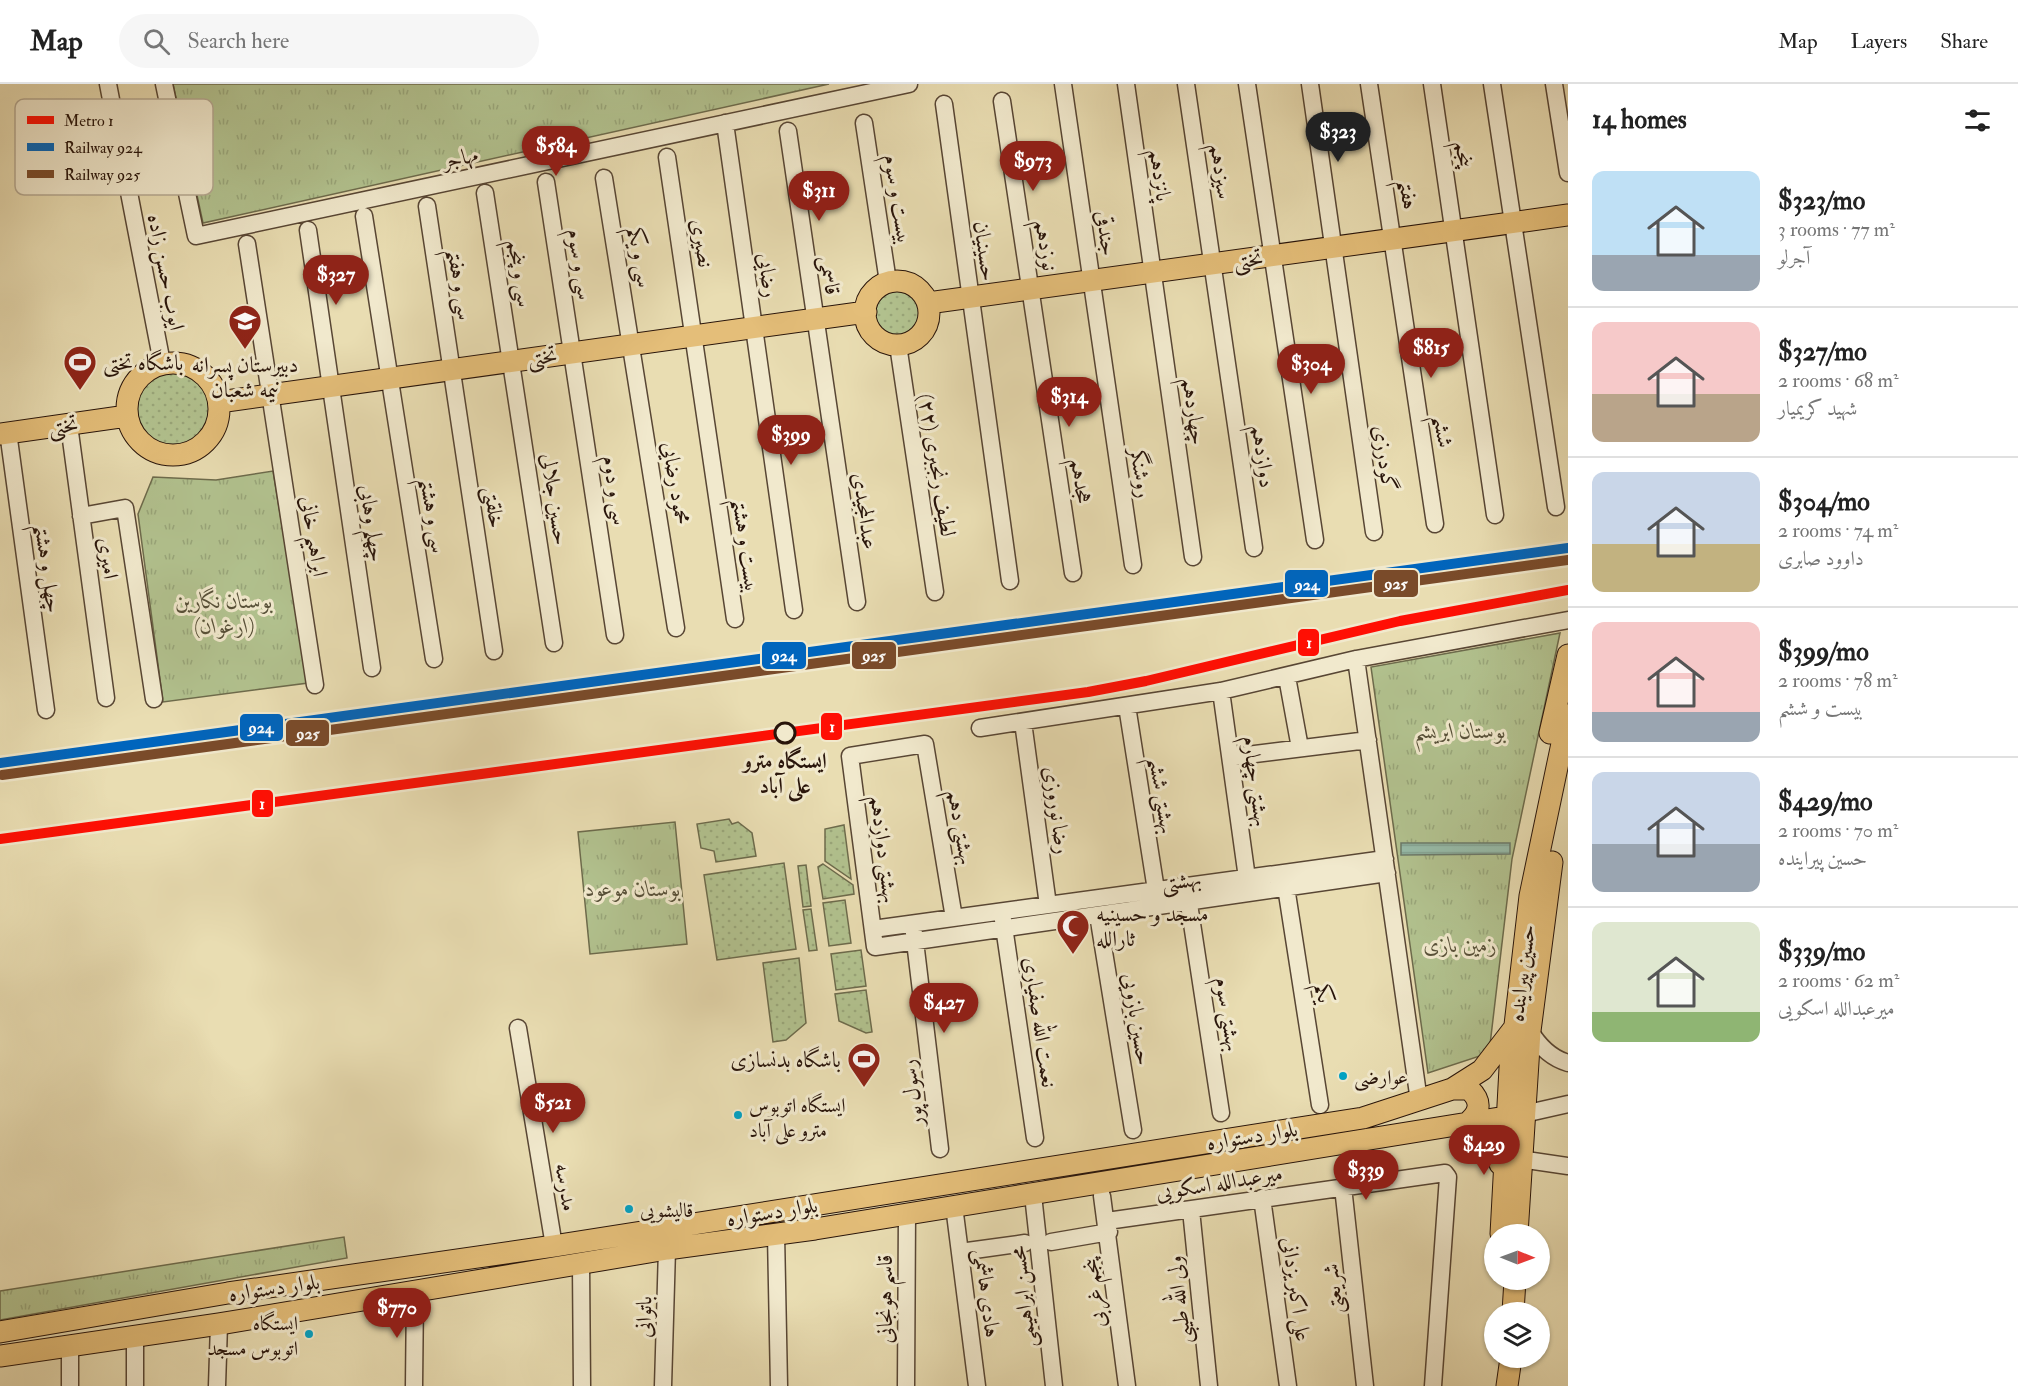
<!DOCTYPE html>
<html lang="en">
<head>
<meta charset="utf-8">
<style>
  :root { --surface:#fff; --page:#f6f6f6; --text:#222; --muted:#767676; --line:#e0e0e0; --accent:#8f2418 }
  body { margin:0; font-family:"IM FELL Double Pica",Amiri,serif; background:var(--page); color:var(--text); height:100vh; display:flex; flex-direction:column; font-size:22px; white-space:nowrap }
  * { box-sizing:border-box; margin:0 }
  p { font-size:20px; color:var(--muted) }
  .icon { flex:none; width:33px; height:33px; fill:none; stroke:currentColor; stroke-width:2; stroke-linecap:round; stroke-linejoin:round }
  .map { position:relative; flex:1; overflow:hidden }
  .details { display:flex; flex-direction:column; background:var(--surface); width:450px }
  .details>* { flex:none }
  .needle { width:39px; rotate:91deg }
  .controls { position:absolute; left:1484px; top:1140px; display:grid; gap:12px }
  .controls a { display:grid; place-items:center; width:66px; height:66px; border-radius:50%; background:var(--surface); box-shadow:0 2px 4px #0004; font-size:30px }
  .price { position:absolute; translate:-50% -51px; padding:0 14px; border-radius:21px; background:var(--accent); color:#fff; font-size:20px; line-height:39px; filter:drop-shadow(0 2px 3px #0008) }
  .price::after { content:''; position:absolute; left:50%; top:36px; width:18px; height:14px; margin-left:-9px; background:inherit; clip-path:polygon(0 0,100% 0,50% 100%) }
  .price.active { background:#222; color:#fff }
  ul { padding:0; list-style:none }
  li { display:flex; align-items:center; gap:18px; height:150px; padding:0 24px }
  li+li { border-top:2px solid var(--line) }
  li span { display:grid; place-items:center; flex:none; width:168px; height:120px; border-radius:12px; color:#555 }
  li>.icon { margin-inline-start:auto }
  span .icon { width:72px; height:72px; fill:#fffc; stroke-width:1 }
  li b { font-size:26px }
  h2 { display:flex; justify-content:space-between; align-items:center; height:72px; padding:0 24px; font-size:26px }
  header { display:flex; align-items:center; gap:36px; box-sizing:border-box; height:84px; padding:0 30px; background:var(--surface); border-bottom:2px solid var(--line) }
  header strong { font-size:28px }
  nav { display:flex; gap:33px; margin-inline-start:auto; font-size:21px }
  .search { width:420px; height:54px; background:var(--page); display:flex; align-items:center; gap:15px; box-sizing:border-box; padding:0 21px; border-radius:33px; color:var(--muted); font-size:22px }
  main { display:flex; flex:1; min-height:0 }
  .map>svg:first-child { display:block }
</style>
</head>
<body>
<header>
<strong>Map</strong>
<div class="search"><svg class="icon" aria-label="search" viewBox="0 0 24 24"><circle cx="10" cy="10" r="6"/><path d="M15 15l6 6"/></svg>Search here</div>
<nav><a>Map</a><a>Layers</a><a>Share</a></nav>
</header>
<main>
<div class="map">
<svg width="1568" height="1302" viewBox="0 0 1568 1302">
  <defs>
    <pattern id="grass-dots" width="8" height="8" patternUnits="userSpaceOnUse" patternTransform="scale(1.5)"><rect width="8" height="8" fill="#b2c28f"/><path d="M2 2h.1M6 6h.1" fill="none" stroke="#99a67a" stroke-width="1.8" stroke-linecap="round"/></pattern>
    <pattern id="park-tufts" width="24" height="20" patternUnits="userSpaceOnUse" patternTransform="scale(1.5)"><rect width="24" height="20" fill="#b2c28f"/><path d="M3 7l-1-3M5 7V3M7 7l1-3M15 17l-1-3M17 17v-4M19 17l1-3" fill="none" stroke="#99a67a"/></pattern>
    <pattern id="water-rules" width="6" height="5" patternUnits="userSpaceOnUse" patternTransform="scale(1.5)"><rect width="6" height="5" fill="#97bcaa"/><path d="M0 2.5h6" fill="none" stroke="#82a191"/></pattern>
  </defs>
  <rect width="100%" height="100%" fill="#e9ddb2"/>
  <filter id="stains"><feTurbulence type="fractalNoise" baseFrequency=".00333" numOctaves="4"/><feColorMatrix values="0 0 0 0 .2 0 0 0 0 .09 0 0 0 0 .02 0 0 0 .5 -.17"/></filter>
  <radialGradient id="worn" r=".72"><stop offset=".6" stop-color="#630" stop-opacity="0"/><stop offset="1" stop-color="#630" stop-opacity=".3"/></radialGradient>
  <path fill="url(#grass-dots)" stroke="#6d6b4c" stroke-width="1.5" d="M870 230a27 27 0 1 1 54 0a27 27 0 1 1-54 0Z
    M135 326a38 38 0 1 1 76 0a38 38 0 1 1-76 0Z
    M729,735L732,740L738,738L752,749L756,772L716,778L714,767L701,764L697,740Z
    M844,741L851,795L825,777V745Z
    M784,779L796,865L717,876L704,791Z
    M823,780L853,801L854,810L823,815L818,783Z
    M806,781L811,822L803,823L798,782Z
    M845,816L851,859L829,862L823,819Z
    M811,825L817,866L809,867L803,826Z
    M861,866L866,902L836,906L831,870Z
    M799,874L806,939L786,956L773,958L763,879Z
    M866,906L872,948L866,949L839,937L835,910Z"/>
  <path fill="url(#park-tufts)" stroke="#6d6b4c" stroke-width="1.5" d="M173,0H829L203,139Z
    M273,387L308,599L163,618L138,430L153,393L216,396Z
    M1560,549L1512,775L1489,969L1428,989L1371,583Z
    M675,738L687,860L590,870L578,748Z
    M344,1153L347,1174L0,1236V1207Z"/>
  <path fill="url(#water-rules)" stroke="#6b796a" stroke-width="1.5" d="M1401,759H1510V770L1401,771Z"/>
  <g fill="none" stroke-linecap="round" stroke-linejoin="round">
    <defs>
      <path id="minor" d="M108,0L162,279
        M164,0L196,152L909,0
        M1063,0L1133,481
        M1126,0L1193,473
        M1186,0L1254,464
        M1247,0L1315,456
        M1310,0L1374,448
        M1369,0L1435,440
        M1432,0L1495,431
        M1492,0L1556,423
        M1554,0L1568,89
        M1002,17L1073,489
        M944,20L1010,497
        M725,39L794,526
        M864,39L888,198
        M788,47L857,518
        M667,73L735,535
        M604,94L676,544
        M546,98L615,551
        M485,109L554,559
        M427,122L494,567
        M364,132L434,575
        M308,146L372,584
        M247,160L315,601
        M898,261L935,508
        M69,341L106,614
        M8,348L46,626
        M81,432L125,424L154,615
        M1356,575L1419,1017
        M1287,593L1300,664
        M1221,607L1247,794
        M1127,622L1156,806
        M1023,638L1048,821
        M980,644L1221,607L1356,575L1568,536
        M1231,673L1368,656
        M1286,803L1320,1021
        M1187,807L1221,1029
        M1098,831L1133,1046
        M954,834L925,660L850,672L875,863L1387,789
        M1003,836L1035,1054
        M873,845L1385,775
        M914,849L940,1065
        M518,944L554,1162
        M1530,947C1539,962 1551,974 1568,979
        M1524,1030L1568,1020
        M1520,1075L1568,1082
        M1343,1103L1365,1302
        M1102,1112L1127,1302
        M1262,1114L1288,1302
        M1034,1120L1054,1302
        M954,1122L977,1302
        M1191,1126L1209,1302
        M1107,1137L1445,1089L1448,1093L1433,1302
        M776,1150L779,1302
        M1051,1158L1109,1148
        M960,1168L1025,1159
        M581,1181L582,1302
        M135,1252V1302
        M70,1262V1302
        M217,1302L219,1240
        M414,1302L415,1208
        M663,1302L667,1165
        M906,1302L907,1129"/>
      <path id="major" d="M865 229a32 32 0 1 1 64 0a32 32 0 1 1-64 0Z
        M928,219L1568,131
        M127 325a46 46 0 1 1 92 0a46 46 0 1 1-92 0Z
        M219,318L866,228
        M0,350L127,332
        M1550,649L1568,571
        M1452,1005H1469C1483,1018 1480,1029 1466,1040C1485,1050 1495,1058 1500,1080
        M1501,1150L1510,984L1530,812L1568,631
        M1517,1150L1530,947L1552,778
        M1513,1228L1515,1196
        M0,1248L228,1209L554,1162L1363,1034L1452,1005L1482,986L1515,943
        M0,1272L219,1240L667,1165L815,1145L1524,1030
        M1507,1302L1511,1274"/>
    </defs>
    <use href="#minor" stroke="#584634" stroke-width="19"/>
    <use href="#major" stroke="#28140a" stroke-width="23"/>
    <use href="#minor" stroke="#f1e9cd" stroke-width="16"/>
    <use href="#major" stroke="#e4be79" stroke-width="21"/>
    <defs>
      <path id="rail-1" d="M0,679L1568,464"/>
      <path id="rail-2" d="M2,691L1568,476"/>
    </defs>
    <use href="#rail-1" stroke="#f1e9cd" stroke-width="15"/>
    <use href="#rail-2" stroke="#f1e9cd" stroke-width="15"/>
    <use href="#rail-1" stroke="#0065bd" stroke-width="10"/>
    <use href="#rail-2" stroke="#7a4b2a" stroke-width="10"/>
    <defs>
      <path id="metro-1" d="M0,755L1088,608L1146,597L1400,537L1568,506"/>
    </defs>
    <use href="#metro-1" stroke="#f1e9cd" stroke-width="15"/>
    <use href="#metro-1" stroke="#ff0f04" stroke-width="10"/>
  </g>
  <defs>
    <symbol id="school-pin" viewBox="-11 -11 22 30"><path d="M0 17L-7.5 6A9.5 9.5 0 1 1 7.5 6Z" fill="#8f2418" stroke="#f1e9cd"/><path d="M0-5L7-2L0 1L-7-2ZM-4 1L0 2.5L4 1V4Q0 6-4 4Z" fill="#fff"/></symbol>
    <symbol id="stadium-pin" viewBox="-11 -11 22 30"><path d="M0 17L-7.5 6A9.5 9.5 0 1 1 7.5 6Z" fill="#8f2418" stroke="#f1e9cd"/><path d="M0-5a6.5 5 0 1 0 0 10a6.5 5 0 1 0 0-10ZM-3.5-1.8h7v3.6h-7Z" fill="#fff"/></symbol>
    <symbol id="mosque-pin" viewBox="-11 -11 22 30"><path d="M0 17L-7.5 6A9.5 9.5 0 1 1 7.5 6Z" fill="#8f2418" stroke="#f1e9cd"/><path d="M3.5-4.9A6 6 0 1 0 3.5 4.9A5 5 0 1 1 3.5-4.9Z" fill="#fff"/></symbol>
  </defs>
  <g fill-rule="evenodd">
    <use href="#school-pin" x="226" y="218" width="38" height="52"/>
    <use href="#stadium-pin" x="61" y="259" width="38" height="52"/>
    <use href="#mosque-pin" x="1054" y="823" width="38" height="52"/>
    <use href="#stadium-pin" x="845" y="956" width="38" height="52"/>
  </g>
  <circle fill="#f1e9cd" stroke="#28140a" stroke-width="3" cx="785" cy="649" r="10"/>
  <g fill="#02a2c4" stroke="#f1e9cd" stroke-width="2">
    <circle cx="1343" cy="992" r="5"/>
    <circle cx="738" cy="1031" r="5"/>
    <circle cx="629" cy="1125" r="5"/>
    <circle cx="309" cy="1250" r="5"/>
  </g>
  <g text-anchor="middle" stroke-width="6" stroke-linejoin="round" paint-order="stroke">
    <g font-size="20" fill="#28140a" stroke="#f1e9cd" text-anchor="start">
      <text x="1354" y="1000">عوارضی</text>
      <text x="749" y="1028">ایستگاه اتوبوس<tspan x="749" dy="25">مترو علی آباد</tspan></text>
      <text x="640" y="1133">قالیشویی</text>
      <text x="298" y="1246" text-anchor="end">ایستگاه<tspan x="298" dy="25">اتوبوس مسجد</tspan></text>
    </g>
    <g font-size="22" fill="#28140a" stroke="#f1e9cd">
      <text transform="translate(1465 70) rotate(82)" y="8">پنجم</text>
      <text transform="translate(460 73) rotate(-12)" y="8">مهاجر</text>
      <text transform="translate(1222 87) rotate(82)" y="8">سیزدهم</text>
      <text transform="translate(1161 91) rotate(82)" y="8">پانزدهم</text>
      <text transform="translate(1409 110) rotate(81)" y="8">هفتم</text>
      <text transform="translate(899 115) rotate(81)" y="8">بیست و سوم</text>
      <text transform="translate(1107 149) rotate(82)" y="8">جندقی</text>
      <text transform="translate(703 159) rotate(81)" y="8">نصیری</text>
      <text transform="translate(1047 161) rotate(81)" y="8">نوزدهم</text>
      <text transform="translate(986 167) rotate(82)" y="8">حسینیان</text>
      <text transform="translate(641 173) rotate(80)" y="8">سی و یکم</text>
      <text transform="translate(1248 175) rotate(-8)" y="8">تختی</text>
      <text transform="translate(581 180) rotate(81)" y="8">سی و سوم</text>
      <text transform="translate(167 188) rotate(79)" y="8">ایوب حسن زاده</text>
      <text transform="translate(521 189) rotate(81)" y="8">سی و پنجم</text>
      <text transform="translate(769 191) rotate(82)" y="8">رضایی</text>
      <text transform="translate(831 191) rotate(82)" y="8">قاسمی</text>
      <text transform="translate(461 200) rotate(81)" y="8">سی و هفتم</text>
      <text transform="translate(542 272) rotate(-8)" y="8">تختی</text>
      <text transform="translate(1195 327) rotate(82)" y="8">چهاردهم</text>
      <text transform="translate(63 341) rotate(-8)" y="8">تختی</text>
      <text transform="translate(1444 347) rotate(81)" y="8">ششم</text>
      <text transform="translate(1264 372) rotate(82)" y="8">دوازدهم</text>
      <text transform="translate(1386 374) rotate(82)" y="8">گودرزی</text>
      <text transform="translate(938 381) rotate(81)" y="8">لطیف رنجبری (۲۲)</text>
      <text transform="translate(1142 389) rotate(82)" y="8">روشنگر</text>
      <text transform="translate(1082 397) rotate(82)" y="8">هجدهم</text>
      <text transform="translate(677 399) rotate(81)" y="8">محمود رضایی</text>
      <text transform="translate(616 406) rotate(81)" y="8">سی و دوم</text>
      <text transform="translate(556 415) rotate(82)" y="8">حسین جلالی</text>
      <text transform="translate(495 423) rotate(81)" y="8">خلقتی</text>
      <text transform="translate(866 427) rotate(82)" y="8">عبدالمجیدی</text>
      <text transform="translate(434 431) rotate(81)" y="8">سی و هشتم</text>
      <text transform="translate(373 439) rotate(82)" y="8">چهلم وهابی</text>
      <text transform="translate(315 452) rotate(81)" y="8">ابراهیم خانی</text>
      <text transform="translate(747 461) rotate(82)" y="8">بیست و هشتم</text>
      <text transform="translate(109 474) rotate(82)" y="8">امیری</text>
      <text transform="translate(49 484) rotate(82)" y="8">چهل و هشتم</text>
      <text transform="translate(1257 697) rotate(82)" y="8">بهشتی چهارم</text>
      <text transform="translate(1163 711) rotate(81)" y="8">بهشتی ششم</text>
      <text transform="translate(1058 726) rotate(82)" y="8">رضا نوروزی</text>
      <text transform="translate(962 743) rotate(80)" y="8">بهشتی دهم</text>
      <text transform="translate(885 765) rotate(83)" y="8">بهشتی دوازدهم</text>
      <text transform="translate(1181 796) rotate(-8)" y="8">بهشتی</text>
      <text transform="translate(1521 889) rotate(-83)" y="8">حسین پیراینده</text>
      <text transform="translate(1325 909) rotate(81)" y="8">یکم</text>
      <text transform="translate(1229 930) rotate(81)" y="8">بهشتی سوم</text>
      <text transform="translate(1138 935) rotate(81)" y="8">حسین بازویی</text>
      <text transform="translate(1041 938) rotate(82)" y="8">نعمت الله صفیاری</text>
      <text transform="translate(911 1009) rotate(-97)" y="8">رسول پور</text>
      <text transform="translate(1252 1051) rotate(-9)" y="8">بلوار دستواره</text>
      <text transform="translate(1219 1098) rotate(-9)" y="8">میرعبدالله اسکویی</text>
      <text transform="translate(567 1103) rotate(81)" y="8">مدرسه</text>
      <text transform="translate(772 1127) rotate(-9)" y="8">بلوار دستواره</text>
      <text transform="translate(274 1203) rotate(-8)" y="8">بلوار دستواره</text>
      <text transform="translate(1297 1205) rotate(82)" y="8">علی اکبر یزدانی</text>
      <text transform="translate(1332 1205) rotate(-96)" y="8">شریعتی</text>
      <text transform="translate(988 1209) rotate(83)" y="8">هادی هاشمی</text>
      <text transform="translate(1093 1209) rotate(-97)" y="8">پنجم غربی</text>
      <text transform="translate(1022 1213) rotate(-96)" y="8">محسن ابراهیمی</text>
      <text transform="translate(884 1215) rotate(-90)" y="8">قاسم هونجانی</text>
      <text transform="translate(1178 1216) rotate(-96)" y="8">ولی الله طیبی</text>
      <text transform="translate(643 1233) rotate(-89)" y="8">باتوانی</text>
    </g>
    <g font-size="22" fill="#28140a" stroke="#f1e9cd" text-anchor="start">
      <text x="103" y="286">باشگاه تختی</text>
      <text x="245" y="288" text-anchor="middle">دبیرستان پسرانه<tspan x="245" dy="25">نیمه شعبان</tspan></text>
      <text x="1096" y="837">مسجد و حسینیه<tspan x="1096" dy="25">ثارالله</tspan></text>
      <text x="841" y="983" text-anchor="end">باشگاه بدنسازی</text>
    </g>
    <g font-size="22" font-style="italic" fill="#585139" stroke="#f1e9cd">
      <text x="224" y="524">بوستان نگارین<tspan x="224" dy="25">(ارغوان)</tspan></text>
      <text x="1460" y="654">بوستان ابریشم</text>
      <text x="633" y="812">بوستان موعود</text>
      <text x="1460" y="868">زمین بازی</text>
    </g>
    <g font-size="22" font-weight="bold" fill="#28140a" stroke="#f1e9cd">
      <text x="785" y="684">ایستگاه مترو<tspan x="785" dy="25">علی آباد</tspan></text>
    </g>
  </g>
  <rect x="15" y="15" width="198" height="96" rx="9" fill="#f1e9cd" stroke="#b5a992" stroke-width="1.5"/>
  <rect x="27" y="32" width="27" height="8" fill="#ff0f04"/>
  <rect x="27" y="59" width="27" height="8" fill="#0065bd"/>
  <rect x="27" y="86" width="27" height="8" fill="#7a4b2a"/>
  <g font-size="16" fill="#28140a">
    <text x="64" y="42">Metro 1</text>
    <text x="64" y="69">Railway 924</text>
    <text x="64" y="96">Railway 925</text>
  </g>
  <g stroke="#f1e9cd" stroke-width="2">
    <rect x="1373" y="485" width="46" height="29" rx="6" fill="#7a4b2a"/>
    <rect x="1284" y="485" width="45" height="29" rx="6" fill="#0065bd"/>
    <rect x="1297" y="544" width="23" height="29" rx="6" fill="#ff0f04"/>
    <rect x="851" y="557" width="46" height="29" rx="6" fill="#7a4b2a"/>
    <rect x="761" y="557" width="46" height="29" rx="6" fill="#0065bd"/>
    <rect x="820" y="628" width="23" height="29" rx="6" fill="#ff0f04"/>
    <rect x="239" y="629" width="45" height="29" rx="6" fill="#0065bd"/>
    <rect x="285" y="635" width="45" height="28" rx="6" fill="#7a4b2a"/>
    <rect x="251" y="705" width="23" height="29" rx="6" fill="#ff0f04"/>
  </g>
  <g font-size="16" text-anchor="middle" font-weight="bold" fill="#fff">
    <text x="1396" y="505">925</text>
    <text x="1307" y="506">924</text>
    <text x="1309" y="564">1</text>
    <text x="874" y="577">925</text>
    <text x="784" y="577">924</text>
    <text x="832" y="648">1</text>
    <text x="261" y="649">924</text>
    <text x="308" y="655">925</text>
    <text x="262" y="725">1</text>
  </g>
  <rect width="100%" height="100%" filter="url(#stains)"/>
  <rect width="100%" height="100%" fill="url(#worn)"/>
</svg>
<div class="controls">
<a><svg class="needle" viewBox="-14 -14 28 28"><path d="M0-13l5 13h-10z" fill="#e53935"/><path d="M0 13l5-13h-10z" fill="#767676"/></svg></a>
<a><svg class="icon" aria-label="layers" viewBox="0 0 24 24"><path d="M12 4l9 5-9 5-9-5zM3 14l9 5 9-5"/></svg></a>
</div>
<b class="price active" style="left:1338px;top:79px">$323</b>
<b class="price" style="left:556px;top:93px">$584</b>
<b class="price" style="left:1033px;top:108px">$973</b>
<b class="price" style="left:819px;top:138px">$311</b>
<b class="price" style="left:336px;top:222px">$327</b>
<b class="price" style="left:1431px;top:295px">$815</b>
<b class="price" style="left:1311px;top:311px">$304</b>
<b class="price" style="left:1069px;top:344px">$314</b>
<b class="price" style="left:791px;top:382px">$399</b>
<b class="price" style="left:944px;top:950px">$427</b>
<b class="price" style="left:553px;top:1050px">$521</b>
<b class="price" style="left:1484px;top:1092px">$429</b>
<b class="price" style="left:1366px;top:1117px">$339</b>
<b class="price" style="left:397px;top:1255px">$770</b>
</div>
<section class="details">
<h2>14 homes<svg class="icon" aria-label="filters" viewBox="0 0 24 24"><path d="M4 7h16M4 17h16"/><circle cx="9" cy="7" r="2"/><circle cx="15" cy="17" r="2"/></svg></h2>
<ul>
<li><span style="background:linear-gradient(#bfe0f5 70%,#9aa5b1 0)"><svg class="icon" aria-label="home" viewBox="0 0 24 24"><path d="M3 11l9-7 9 7M6 9v11h12V9"/></svg></span><div><b>$323/mo</b><p>3 rooms · 77 m²</p><p>آجرلو</p></div></li>
<li><span style="background:linear-gradient(#f6c9c9 60%,#b9a48a 0)"><svg class="icon" aria-label="home" viewBox="0 0 24 24"><path d="M3 11l9-7 9 7M6 9v11h12V9"/></svg></span><div><b>$327/mo</b><p>2 rooms · 68 m²</p><p>شهید کریمیار</p></div></li>
<li><span style="background:linear-gradient(#c9d6e8 60%,#c2b280 0)"><svg class="icon" aria-label="home" viewBox="0 0 24 24"><path d="M3 11l9-7 9 7M6 9v11h12V9"/></svg></span><div><b>$304/mo</b><p>2 rooms · 74 m²</p><p>داوود صابری</p></div></li>
<li><span style="background:linear-gradient(#f6c9c9 75%,#9aa5b1 0)"><svg class="icon" aria-label="home" viewBox="0 0 24 24"><path d="M3 11l9-7 9 7M6 9v11h12V9"/></svg></span><div><b>$399/mo</b><p>2 rooms · 78 m²</p><p>بیست و ششم</p></div></li>
<li><span style="background:linear-gradient(#c9d6e8 60%,#9aa5b1 0)"><svg class="icon" aria-label="home" viewBox="0 0 24 24"><path d="M3 11l9-7 9 7M6 9v11h12V9"/></svg></span><div><b>$429/mo</b><p>2 rooms · 70 m²</p><p>حسین پیراینده</p></div></li>
<li><span style="background:linear-gradient(#dfe7d0 75%,#8fb573 0)"><svg class="icon" aria-label="home" viewBox="0 0 24 24"><path d="M3 11l9-7 9 7M6 9v11h12V9"/></svg></span><div><b>$339/mo</b><p>2 rooms · 62 m²</p><p>میرعبدالله اسکویی</p></div></li>
</ul>
</section>
</main>
</body>
</html>
